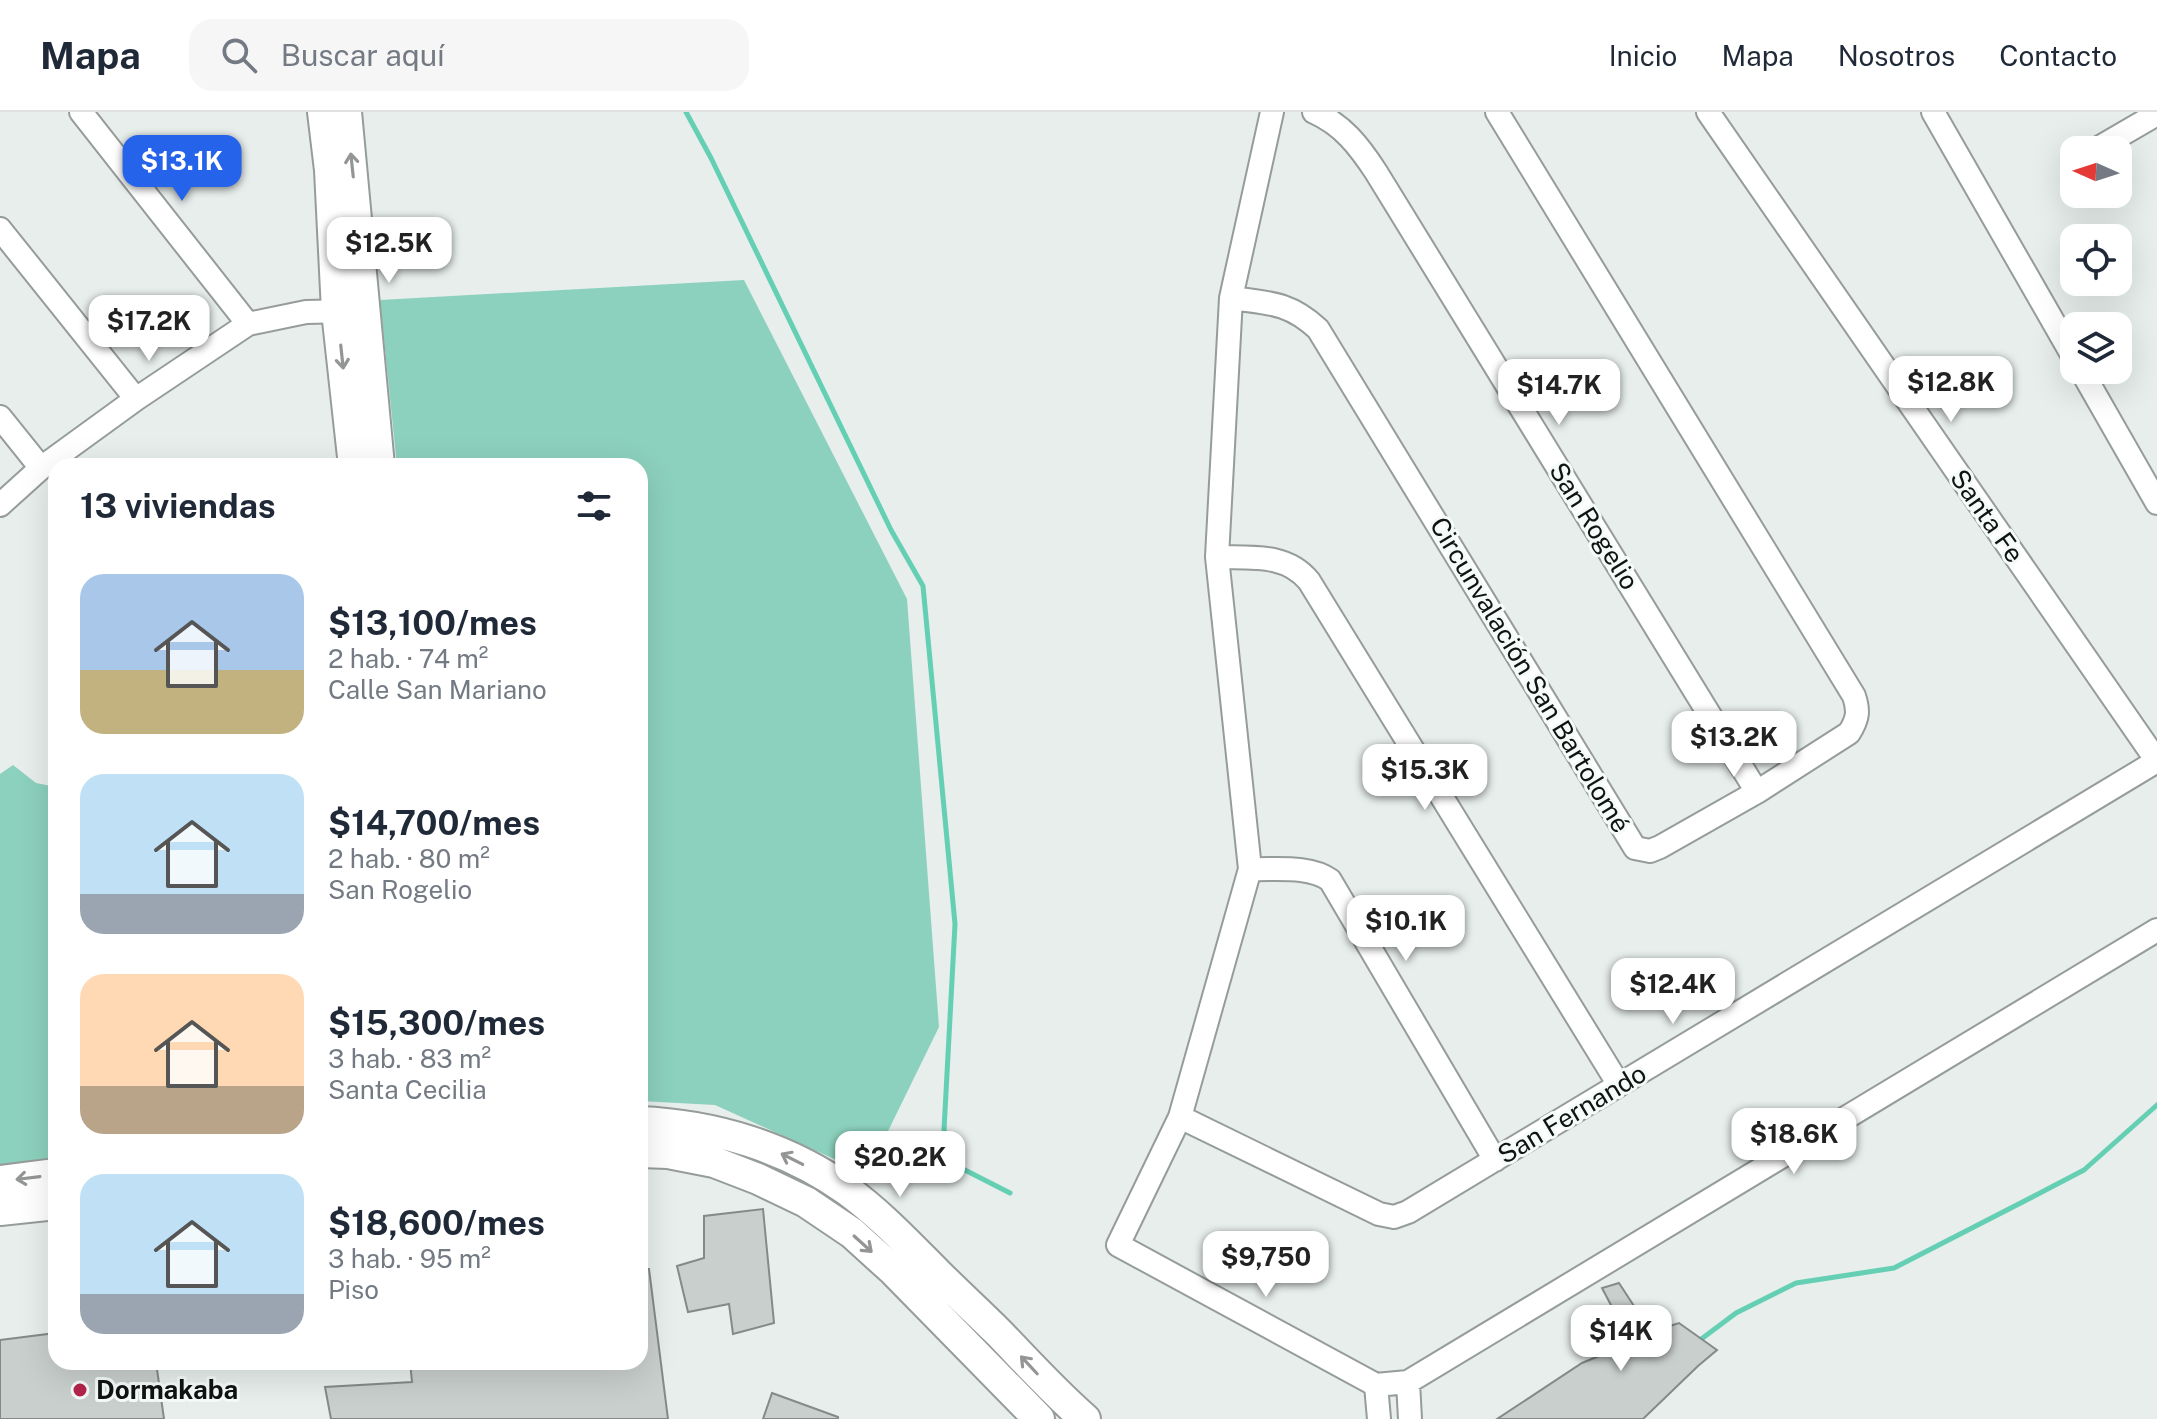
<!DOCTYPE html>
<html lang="es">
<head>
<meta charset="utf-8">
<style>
  :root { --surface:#fff; --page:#f6f6f7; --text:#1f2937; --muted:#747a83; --line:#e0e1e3; --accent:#2563eb }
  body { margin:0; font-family:"Public Sans",sans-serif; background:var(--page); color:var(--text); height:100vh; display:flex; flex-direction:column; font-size:30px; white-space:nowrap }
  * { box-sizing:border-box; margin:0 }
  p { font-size:26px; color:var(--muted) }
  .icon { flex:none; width:44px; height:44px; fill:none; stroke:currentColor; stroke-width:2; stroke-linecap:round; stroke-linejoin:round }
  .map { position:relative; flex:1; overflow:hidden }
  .panel { position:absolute; left:48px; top:346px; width:600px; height:912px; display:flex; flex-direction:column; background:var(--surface); border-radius:24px; box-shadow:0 8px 32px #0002 }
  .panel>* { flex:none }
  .needle { width:52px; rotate:273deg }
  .controls { position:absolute; left:2060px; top:24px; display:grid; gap:16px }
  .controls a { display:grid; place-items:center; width:72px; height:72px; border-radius:16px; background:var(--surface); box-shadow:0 8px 32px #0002; font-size:40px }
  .price { position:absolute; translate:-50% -68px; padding:0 18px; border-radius:16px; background:#fff; color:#222; font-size:26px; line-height:52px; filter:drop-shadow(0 2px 4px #0008) }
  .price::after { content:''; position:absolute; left:50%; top:48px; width:24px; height:18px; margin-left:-12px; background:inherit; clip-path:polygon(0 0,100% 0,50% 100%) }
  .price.active { background:var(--accent); color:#fff }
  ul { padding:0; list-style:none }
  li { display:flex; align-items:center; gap:24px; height:200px; padding:0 32px }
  li span { display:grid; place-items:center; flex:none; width:224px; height:160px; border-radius:24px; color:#555 }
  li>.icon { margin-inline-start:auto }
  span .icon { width:96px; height:96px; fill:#fffc; stroke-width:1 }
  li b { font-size:34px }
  h2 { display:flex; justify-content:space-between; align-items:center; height:96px; padding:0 32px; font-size:34px }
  header { display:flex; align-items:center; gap:48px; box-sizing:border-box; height:112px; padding:0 40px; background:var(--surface); border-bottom:2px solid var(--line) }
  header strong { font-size:38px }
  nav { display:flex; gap:44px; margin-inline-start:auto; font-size:28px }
  .search { width:560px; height:72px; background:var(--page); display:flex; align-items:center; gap:20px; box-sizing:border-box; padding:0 28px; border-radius:24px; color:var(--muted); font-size:30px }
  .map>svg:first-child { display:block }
</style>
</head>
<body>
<header>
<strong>Mapa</strong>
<div class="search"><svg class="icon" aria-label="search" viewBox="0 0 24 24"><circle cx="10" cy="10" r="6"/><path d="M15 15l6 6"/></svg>Buscar aquí</div>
<nav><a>Inicio</a><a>Mapa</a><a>Nosotros</a><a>Contacto</a></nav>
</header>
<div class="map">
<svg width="2157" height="1307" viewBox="0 0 2157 1307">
  <rect width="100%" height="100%" fill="#e7eeec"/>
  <path fill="#8cd1bd" d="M744,168L907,487L939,915L867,1062L715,993L640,989V354H397L380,188Z
    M13,653L36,671L56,675V1048L0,1054V662Z"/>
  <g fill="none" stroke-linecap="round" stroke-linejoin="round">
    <path stroke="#65cfb4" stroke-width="5" d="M686,0L711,46L891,418L923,474L955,812L944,1018L959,1055L1010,1081
      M1696,1231L1736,1201L1796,1171L1894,1156L2040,1081L2084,1058L2157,993"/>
  </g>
  <path fill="#c9cfcd" stroke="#848a88" stroke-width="2" d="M763,1097L774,1211L733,1222L729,1192L688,1200L677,1154L704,1146V1104Z
    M640,1157H649L668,1307H331L325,1275L412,1270L410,1250H640Z
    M1619,1171L1651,1220L1679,1211L1717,1238L1698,1254L1643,1307H1497L1582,1251L1631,1231L1602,1176Z
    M56,1221V1250H156L164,1307H0V1228Z
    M772,1281L838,1305V1307H763Z"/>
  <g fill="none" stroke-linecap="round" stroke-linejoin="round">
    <defs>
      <path id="minor" d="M81,0L248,212
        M1272,0L1231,186L1217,445L1250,757L1180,1005L1118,1133L1376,1273L1408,1270L2157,818
        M1314,0C1343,13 1359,34 1376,60L1757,680
        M1708,0L2157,649
        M1933,0L2074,246
        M2095,38L2157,2
        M0,117L136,287
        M1231,186C1268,191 1289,190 1318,217L1635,736L1650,739L1660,735L1757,680L1849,621C1858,607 1859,599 1854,584L1497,0
        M2081,258L2157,391
        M0,305L41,356
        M0,393L41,356L136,287L248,212L306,200L350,199
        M1217,445C1251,446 1286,441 1309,469L1619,973
        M1250,757C1275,758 1309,753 1330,768L1495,1048
        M1180,1005L1379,1102L1394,1105L1408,1100L2157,649
        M1408,1270L1410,1307
        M1376,1273L1379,1307"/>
      <path id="secondary" d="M323,0L330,58L337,199L354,354
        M346,0L379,354
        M640,1010C713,1013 787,1035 847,1078C880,1102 908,1132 937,1161C957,1181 978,1200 999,1221C1027,1250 1054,1280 1085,1307
        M640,1040L668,1041L714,1050L758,1067L806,1090L852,1121L894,1159L1039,1307
        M0,1069L56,1062
        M0,1098L56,1092"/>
    </defs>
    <use href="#minor" stroke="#959c99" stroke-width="26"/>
    <use href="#secondary" stroke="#959c99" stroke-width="34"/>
    <use href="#minor" stroke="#fff" stroke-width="22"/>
    <use href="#secondary" stroke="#fff" stroke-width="30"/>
  </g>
  <defs><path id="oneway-shaft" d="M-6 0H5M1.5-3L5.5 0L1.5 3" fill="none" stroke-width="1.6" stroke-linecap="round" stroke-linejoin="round" transform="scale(2)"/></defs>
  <g stroke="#949595">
    <use href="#oneway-shaft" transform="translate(352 53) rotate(-96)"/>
    <use href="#oneway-shaft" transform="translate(342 245) rotate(84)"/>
    <use href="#oneway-shaft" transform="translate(792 1047) rotate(-153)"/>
    <use href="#oneway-shaft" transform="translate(28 1066) rotate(173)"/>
    <use href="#oneway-shaft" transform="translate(863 1132) rotate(42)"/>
    <use href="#oneway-shaft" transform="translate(1029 1253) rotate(-133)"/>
  </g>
  <circle fill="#b5244c" stroke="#f4fbf9" stroke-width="3" cx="80" cy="1278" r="8"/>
  <g text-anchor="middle" stroke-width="6" stroke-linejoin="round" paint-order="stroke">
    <g font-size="26" fill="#111313" stroke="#f4fbf9">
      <text transform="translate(1987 404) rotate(55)" y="9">Santa Fe</text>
      <text transform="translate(1594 414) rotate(58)" y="9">San Rogelio</text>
      <text transform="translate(1530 563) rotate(59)" y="9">Circunvalación San Bartolomé</text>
      <text transform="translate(1572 1002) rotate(-31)" y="9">San Fernando</text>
    </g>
    <g font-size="26" font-weight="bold" fill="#111313" stroke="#f4fbf9" text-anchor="start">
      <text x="96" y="1287">Dormakaba</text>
    </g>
  </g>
</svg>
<div class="controls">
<a><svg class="needle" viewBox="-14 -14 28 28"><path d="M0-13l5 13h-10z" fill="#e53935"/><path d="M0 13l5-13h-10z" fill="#747a83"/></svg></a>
<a><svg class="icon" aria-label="locate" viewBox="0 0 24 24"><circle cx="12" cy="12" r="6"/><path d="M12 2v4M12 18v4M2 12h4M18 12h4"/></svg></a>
<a><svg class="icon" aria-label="layers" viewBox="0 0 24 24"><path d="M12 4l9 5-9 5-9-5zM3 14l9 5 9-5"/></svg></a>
</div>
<b class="price active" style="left:182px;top:91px">$13.1K</b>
<b class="price" style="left:389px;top:173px">$12.5K</b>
<b class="price" style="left:149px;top:251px">$17.2K</b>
<b class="price" style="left:1951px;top:312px">$12.8K</b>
<b class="price" style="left:1559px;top:315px">$14.7K</b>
<b class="price" style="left:1734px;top:667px">$13.2K</b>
<b class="price" style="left:1425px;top:700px">$15.3K</b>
<b class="price" style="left:1406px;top:851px">$10.1K</b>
<b class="price" style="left:1673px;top:914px">$12.4K</b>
<b class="price" style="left:1794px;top:1064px">$18.6K</b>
<b class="price" style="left:900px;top:1087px">$20.2K</b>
<b class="price" style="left:1266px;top:1187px">$9,750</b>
<b class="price" style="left:1621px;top:1261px">$14K</b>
<section class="panel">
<h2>13 viviendas<svg class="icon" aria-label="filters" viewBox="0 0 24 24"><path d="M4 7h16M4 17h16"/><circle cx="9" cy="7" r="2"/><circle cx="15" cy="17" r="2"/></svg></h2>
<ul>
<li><span style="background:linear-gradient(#a9c7e8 60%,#c2b280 0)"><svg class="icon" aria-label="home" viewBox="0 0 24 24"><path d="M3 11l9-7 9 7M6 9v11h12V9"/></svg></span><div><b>$13,100/mes</b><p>2 hab. · 74 m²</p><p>Calle San Mariano</p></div></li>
<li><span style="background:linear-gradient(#bfe0f5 75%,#9aa5b1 0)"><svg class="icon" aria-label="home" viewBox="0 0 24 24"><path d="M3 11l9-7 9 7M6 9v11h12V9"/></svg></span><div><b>$14,700/mes</b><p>2 hab. · 80 m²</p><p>San Rogelio</p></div></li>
<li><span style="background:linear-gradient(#ffd9b3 70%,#b9a48a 0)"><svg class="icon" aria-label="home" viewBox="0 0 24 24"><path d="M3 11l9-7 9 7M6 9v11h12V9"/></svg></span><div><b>$15,300/mes</b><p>3 hab. · 83 m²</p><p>Santa Cecilia</p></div></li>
<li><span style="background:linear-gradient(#bfe0f5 75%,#9aa5b1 0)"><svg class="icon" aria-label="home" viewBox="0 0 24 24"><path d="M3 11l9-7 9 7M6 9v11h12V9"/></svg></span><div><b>$18,600/mes</b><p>3 hab. · 95 m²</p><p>Piso</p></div></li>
</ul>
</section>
</div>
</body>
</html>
